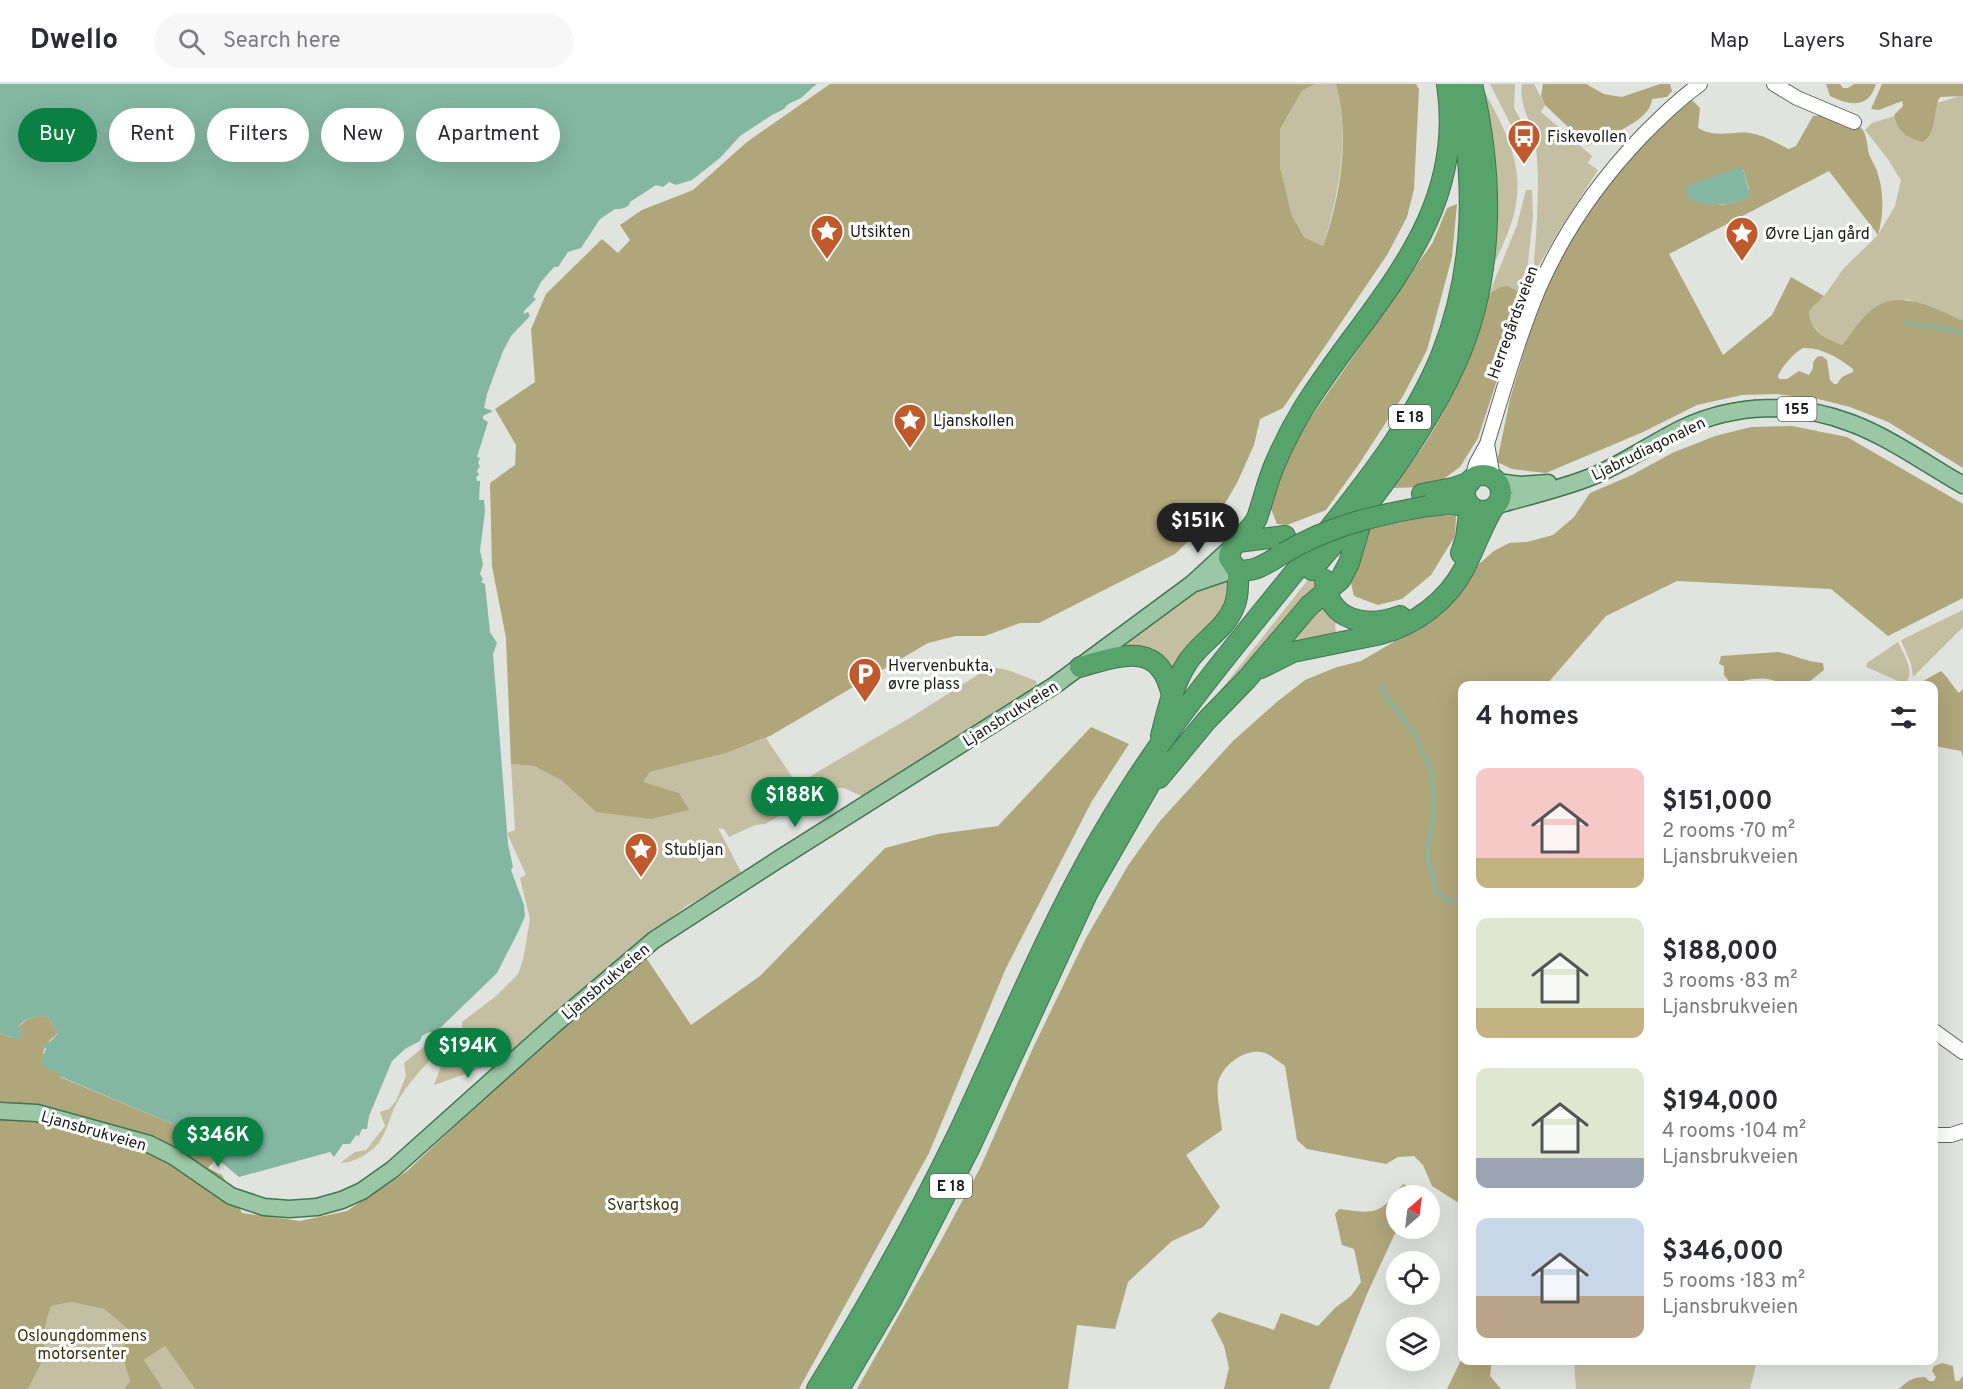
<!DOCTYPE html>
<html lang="en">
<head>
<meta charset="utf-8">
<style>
  :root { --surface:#fff; --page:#f7f7f7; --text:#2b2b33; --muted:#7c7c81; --line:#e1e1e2; --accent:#0b8043 }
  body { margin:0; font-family:Overpass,sans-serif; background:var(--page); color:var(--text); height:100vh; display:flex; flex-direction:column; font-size:22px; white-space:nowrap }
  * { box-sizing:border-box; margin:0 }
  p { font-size:20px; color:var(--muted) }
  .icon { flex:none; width:33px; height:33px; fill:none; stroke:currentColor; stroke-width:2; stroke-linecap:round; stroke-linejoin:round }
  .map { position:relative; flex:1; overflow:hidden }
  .panel { position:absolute; left:1458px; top:597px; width:480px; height:684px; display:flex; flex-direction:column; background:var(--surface); border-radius:12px; box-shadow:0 6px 24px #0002 }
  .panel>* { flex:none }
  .guide { position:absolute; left:18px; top:24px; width:570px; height:54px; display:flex; gap:12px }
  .needle { width:39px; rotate:28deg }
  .controls { position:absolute; left:1386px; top:1101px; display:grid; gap:12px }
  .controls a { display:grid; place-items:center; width:54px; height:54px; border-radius:50%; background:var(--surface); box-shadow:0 6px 24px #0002; font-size:30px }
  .price { position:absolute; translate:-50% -51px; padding:0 14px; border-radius:21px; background:var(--accent); color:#fff; font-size:20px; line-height:39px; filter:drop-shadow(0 2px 3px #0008) }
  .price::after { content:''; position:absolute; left:50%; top:36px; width:18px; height:14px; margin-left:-9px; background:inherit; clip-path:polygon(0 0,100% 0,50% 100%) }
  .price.current { background:#222; color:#fff }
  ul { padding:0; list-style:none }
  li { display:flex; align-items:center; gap:18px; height:150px; padding:0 18px }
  li span { display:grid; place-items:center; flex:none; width:168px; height:120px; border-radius:12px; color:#555 }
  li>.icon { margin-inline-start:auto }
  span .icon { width:72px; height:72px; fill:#fffc; stroke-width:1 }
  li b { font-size:26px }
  h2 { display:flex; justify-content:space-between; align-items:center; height:72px; padding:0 18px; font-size:26px }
  .chip { padding:0 21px; border-radius:27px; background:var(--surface); box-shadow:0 6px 24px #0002; font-size:21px; line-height:54px }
  .chip.current { background:var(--accent); color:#fff }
  header { display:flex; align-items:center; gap:36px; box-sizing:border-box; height:84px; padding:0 30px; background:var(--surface); border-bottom:2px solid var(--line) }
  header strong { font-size:28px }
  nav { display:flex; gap:33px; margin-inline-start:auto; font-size:21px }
  .search { width:420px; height:54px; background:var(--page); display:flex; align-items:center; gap:15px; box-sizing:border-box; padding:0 21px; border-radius:33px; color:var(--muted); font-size:22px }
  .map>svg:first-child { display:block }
</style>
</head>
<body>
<header>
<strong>Dwello</strong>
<div class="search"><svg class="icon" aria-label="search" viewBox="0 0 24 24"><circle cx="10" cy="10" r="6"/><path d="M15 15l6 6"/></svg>Search here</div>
<nav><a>Map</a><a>Layers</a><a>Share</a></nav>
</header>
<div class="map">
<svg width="1963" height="1305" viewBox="0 0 1963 1305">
  <rect width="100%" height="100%" fill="#e0e3de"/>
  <path fill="#c4bea2" d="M1315,0H1336C1350,54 1339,110 1323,162L1304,153L1292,132L1280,83V45L1302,7Z
    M1480,0C1522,74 1533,107 1491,185Z
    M1490,0H1515L1514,24L1527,47L1530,76L1524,77L1517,53Z
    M1522,0H1534L1545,21L1541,28L1592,72L1588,79L1598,86L1560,145L1536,186L1534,179C1537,140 1540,101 1536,63C1534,40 1518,23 1522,0Z
    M1963,11V235L1961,236L1907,215L1868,229L1842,261C1823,252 1811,250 1809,227L1824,212L1844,184L1878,151L1895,122L1901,96L1887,74L1865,46L1872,39Z
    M1526,106H1532L1533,132L1524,214L1517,207L1498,204L1489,210L1517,141Z
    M1319,482L1321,506L1260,573L1220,609V607Z
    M1229,492L1232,511L1174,593L1111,567L1189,508Z
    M1323,513L1337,536L1335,542L1337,555L1274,571Z
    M1963,526V543L1913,593L1911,580L1901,556Z
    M1898,558C1904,571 1916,588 1905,600L1866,583L1867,579Z
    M990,583L1008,586L1036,597L1038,604L866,714L844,704H832L808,715L765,740L755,741L729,753L724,745L718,744L741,788L739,793L688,821L660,842L605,886L502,977L434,1001L445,972L463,959L462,938L496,912L518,890L523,876L530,835L520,794L526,791L507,749L515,746L511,680L534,682L561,696L596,728L679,709L642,699L650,688L727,669L766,654L797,700L913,632Z
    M456,948L458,949C436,970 415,989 399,1015C390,1029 387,1050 377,1061C369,1070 352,1079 340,1079L355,1068L366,1066L385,1042L380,1028L389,1025L396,1017L406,992L404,979L425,962L448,950Z
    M71,1218L104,1225L135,1251L120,1265L130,1297L124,1305H28L43,1276L46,1238L51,1222Z
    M165,1262L195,1305H163L144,1276Z
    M1574,1277V1276L1757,1277L1750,1305H1576Z"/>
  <path fill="#b0a67b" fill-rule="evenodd" d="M830,0H1315L1302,7L1280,45V83L1292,132L1304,153L1323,162C1341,112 1350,52 1336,0H1416L1419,5L1414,105L1407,133L1387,171L1283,324L1260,335L1254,361L1237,399L1221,426L1175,470L1039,539H1020L985,552H956L928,559L770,652L727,669L650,688L643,698L679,709L689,726L651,735L596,728L561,696L534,682L511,680L506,554L492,482L490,399L515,381L516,361L495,325L535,298L531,245L546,210L602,155L618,169L630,156L620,141L642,126L693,106L747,58Z
    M1543,0H1586L1604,10L1622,13L1660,0H1670L1672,7L1667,13L1652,15C1651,37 1607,52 1588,62L1545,21L1541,12Z
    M1826,0H1840L1843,4H1848L1854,0H1876C1868,26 1849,21 1830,12Z
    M1882,0H1963V12L1940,13C1932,28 1938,47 1923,58C1905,53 1899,49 1894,31L1903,22L1902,17L1879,26L1871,25Z
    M1685,17H1693L1700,24L1698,44C1720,56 1734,45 1754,50C1766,52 1778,60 1789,65L1796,62L1813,32C1829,30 1830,38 1843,41C1849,43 1856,40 1861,44C1867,49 1867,63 1869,70C1871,76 1875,81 1877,87C1884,108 1884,130 1878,151L1829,87L1669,170L1723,271L1772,231L1791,193L1824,212L1809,227C1811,250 1823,252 1842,261C1851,250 1859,237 1869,228C1897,203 1931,223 1961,236L1963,235V384L1888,338L1850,323L1818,315L1775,310L1742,311L1697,321L1643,348L1546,389L1512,385L1497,378L1510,315L1535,231L1557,176L1618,87ZM1743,85L1749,105L1743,116L1722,121L1717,120ZM1803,264C1821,263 1839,274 1853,285V288L1842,293L1837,300H1834L1830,296L1827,276L1822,272L1817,273L1813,278V284L1809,291L1799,287L1787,295H1779L1778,292C1782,282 1794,269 1803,264Z
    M1457,120L1452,173L1427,266L1403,312L1359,380L1326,426L1287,441L1277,440L1269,420L1274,400L1300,349L1433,158L1447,124Z
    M1507,202L1517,207L1524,214L1478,354L1460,383L1441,397L1424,403L1393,404C1412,378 1432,352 1446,323C1464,287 1475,248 1489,210L1498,204Z
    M1792,342L1847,353L1963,420V514L1888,552L1831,505L1677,497L1606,532L1546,601L1462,602V1121L1432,1102L1423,1081L1414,1072L1398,1073L1386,1080L1307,1065L1297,1056L1285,982C1279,978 1271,971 1265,969C1246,963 1222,981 1218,999C1216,1009 1221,1035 1222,1046L1186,1071L1220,1123L1203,1143L1172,1157L1128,1198L1115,1245L1077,1241L1068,1305H857L938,1162L980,1084L1033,964L1086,854L1129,780L1160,737L1233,657L1278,617L1305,596L1337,583L1361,577L1424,540L1466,500L1479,480L1494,467L1509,459L1527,458L1553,451L1574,433L1590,409L1632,391L1672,369L1715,352L1751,343Z
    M1435,431L1456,432L1455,452L1431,491L1402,515L1378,521L1354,512L1350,495L1365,446Z
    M1778,568C1794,571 1807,578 1823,579L1824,586L1805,601H1781C1772,592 1754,594 1742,597L1740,601H1732L1724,591V582L1719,580L1721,572Z
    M1941,587C1949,594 1952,602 1959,609L1963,605V672L1961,667L1934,662V602L1920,601L1925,596Z
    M1091,643L1129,660L1092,717L1006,884L929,1069L799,1305H195L165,1262L144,1276L163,1305H124L130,1297L120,1265L135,1251L104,1225L71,1218L51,1222L46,1238L43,1276L28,1305H0V949L12,954C20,939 30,929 48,933L58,949L46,960L43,969L53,985L59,989L60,993L175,1041L182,1040L214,1063L219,1072L208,1084L222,1091L242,1129L300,1137L347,1127L407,1087L603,904L645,872L691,941L760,892L885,764L938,750L998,742Z
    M1403,1100L1416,1107L1413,1111L1396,1112L1397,1145L1367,1210L1329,1305H1224L1229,1284L1224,1262L1211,1236L1219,1228L1274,1246L1281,1229L1318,1242L1336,1223L1351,1212L1361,1198L1354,1165L1342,1161L1335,1130L1339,1125C1377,1130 1379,1131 1403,1100Z
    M1462,1274V1276L1492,1277L1490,1292L1501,1305H1447Z
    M1942,1279L1953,1282L1955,1297H1959L1963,1292V1305H1899C1907,1297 1913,1293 1925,1293L1929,1297H1934L1936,1293L1932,1287L1934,1282Z"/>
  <path fill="#83b6a3" d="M0,0H817C811,4 807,9 801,14C794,18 788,18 784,25L772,31L740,52L720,74L692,96L676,101L669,98L663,103L656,101L630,118L629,121C624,125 621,125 615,125L600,135L581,164L568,168L558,183H554L541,198L533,213L536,215L524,227V230L528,228L530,232L511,252L503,267L487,310L484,324L493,327L483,332V335L488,338L477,373L480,374L478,379L480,382L477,387L479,391L476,393L477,397H480L479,416H484L485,427L480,467L483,480L480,490L483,495L481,498L485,500L490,548L497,559L493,570L508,760L513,783L511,786L524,821L525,832L518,848L497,889L437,947L427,949L422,952L420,957L405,965L392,977L369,1032L367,1045H362L359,1052L356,1051L350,1060H343L334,1073L330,1068L239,1093L221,1078L214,1063L187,1046L182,1040L175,1041L59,992V989L45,984L42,973L46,965L43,960L51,957L58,949L48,933C38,931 27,933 19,942L22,945L20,957L0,949Z
    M1737,84L1743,85L1750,111L1747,114C1733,122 1698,124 1687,112V102Z"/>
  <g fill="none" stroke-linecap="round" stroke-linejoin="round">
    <path stroke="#83b6a3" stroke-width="3" d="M1905,238L1955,247L1963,251
      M1382,602L1386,613L1417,653L1432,690L1434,728L1427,772L1434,796V804L1436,808L1448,817L1458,816L1462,819
      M1462,831L1460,847L1462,861"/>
    <defs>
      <path id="minor" d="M1774,0L1797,14L1854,38
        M1487,360L1493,394
        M1472,395L1476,380L1487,360C1503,308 1518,254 1539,204C1564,147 1600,96 1642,52C1661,33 1678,16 1700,0
        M1934,947L1963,968
        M1934,1051H1951L1963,1047"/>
      <path id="major" d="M1497,398L1520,401L1548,399
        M1498,421C1531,411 1566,404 1598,390C1627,377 1654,358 1683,344C1736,319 1796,318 1851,339C1891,354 1926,380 1963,401
        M1195,499L1236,485
        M0,1027L37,1029L149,1060L173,1072L231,1112L264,1123L289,1125L317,1123L342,1116L362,1107L393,1085L555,940L654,856L779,775L1055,601L1192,500L1230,465"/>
      <path id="highway" d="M1465 409a18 18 0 1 1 36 0a18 18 0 1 1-36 0Z
        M1422,410L1453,404L1470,398
        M1428,422L1448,420L1470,422
        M1238,458L1285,452
        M1284,469C1271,477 1252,491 1236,485L1229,474C1229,458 1250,450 1257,434C1263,417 1267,399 1274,382C1282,363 1292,343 1303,325C1368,220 1468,139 1447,0
        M1461,469L1466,454L1470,422
        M1312,486C1329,464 1348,445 1365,424C1399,380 1432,332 1455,281C1495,194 1494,92 1472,0
        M1325,496C1328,538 1367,544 1400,532
        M1080,583C1122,571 1160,556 1172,612
        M1261,584L1293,568L1381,550C1416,540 1447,517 1464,485C1474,466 1481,445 1492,426
        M1161,652C1167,628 1173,601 1187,579C1200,558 1225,546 1234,523C1239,512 1238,498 1238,486
        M1159,694L1207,636L1247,595L1309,522L1340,496L1349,479L1362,435
        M817,1305C868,1222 916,1137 958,1050C1013,933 1061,811 1132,702C1187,616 1255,538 1318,459C1365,400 1412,342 1441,272C1477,181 1475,94 1458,0
        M839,1305L891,1217L970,1063L1088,808L1163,677"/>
    </defs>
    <use href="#minor" stroke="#60635f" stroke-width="16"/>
    <use href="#major" stroke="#427450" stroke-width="19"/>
    <use href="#highway" stroke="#427450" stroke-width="22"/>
    <use href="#minor" stroke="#fff" stroke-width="14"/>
    <use href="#major" stroke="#9ac8a7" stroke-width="16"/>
    <use href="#highway" stroke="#57a36c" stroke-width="20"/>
    <defs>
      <path id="highway-bridge" d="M1284,469C1328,442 1377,431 1428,422"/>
    </defs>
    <use href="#highway-bridge" stroke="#427450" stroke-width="22" stroke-linecap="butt"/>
    <use href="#highway-bridge" stroke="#57a36c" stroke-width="20"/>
  </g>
  <defs>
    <symbol id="bus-pin" viewBox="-11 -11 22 30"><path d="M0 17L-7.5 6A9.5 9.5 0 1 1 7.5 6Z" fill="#c05a2d" stroke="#fff"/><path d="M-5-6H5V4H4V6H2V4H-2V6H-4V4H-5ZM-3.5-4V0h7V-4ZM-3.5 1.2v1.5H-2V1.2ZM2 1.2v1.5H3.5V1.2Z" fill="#fff"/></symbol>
    <symbol id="sight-pin" viewBox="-11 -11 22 30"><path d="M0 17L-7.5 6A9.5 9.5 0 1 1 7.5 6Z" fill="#c05a2d" stroke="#fff"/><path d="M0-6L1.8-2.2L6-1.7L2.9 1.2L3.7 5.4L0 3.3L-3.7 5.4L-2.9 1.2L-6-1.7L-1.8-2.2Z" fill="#fff"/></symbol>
    <symbol id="parking-pin" viewBox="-11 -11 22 30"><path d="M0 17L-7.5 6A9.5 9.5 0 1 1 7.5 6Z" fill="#c05a2d" stroke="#fff"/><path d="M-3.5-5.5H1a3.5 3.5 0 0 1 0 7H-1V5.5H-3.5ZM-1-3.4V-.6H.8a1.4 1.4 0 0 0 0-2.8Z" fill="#fff"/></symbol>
  </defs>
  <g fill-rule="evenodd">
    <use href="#bus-pin" x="1505" y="33" width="38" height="52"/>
    <use href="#sight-pin" x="808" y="128" width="38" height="52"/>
    <use href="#sight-pin" x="1723" y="130" width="38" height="52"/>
    <use href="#sight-pin" x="891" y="317" width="38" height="52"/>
    <use href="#parking-pin" x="846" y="571" width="38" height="52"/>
    <use href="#sight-pin" x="622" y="746" width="38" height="52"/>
  </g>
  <g text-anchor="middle" stroke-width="6" stroke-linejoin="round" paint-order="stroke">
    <g fill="#fff" stroke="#60615f" stroke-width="1.5">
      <rect x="1777.5" y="313" width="39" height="24" rx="4.5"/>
      <rect x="1389" y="321" width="42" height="24" rx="4.5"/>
      <rect x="930" y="1090" width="42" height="24" rx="4.5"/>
    </g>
    <g font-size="15" font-weight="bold" fill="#1c1d1b">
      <text x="1797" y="330">155</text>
      <text x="1410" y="338">E 18</text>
      <text x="951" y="1107">E 18</text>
    </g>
    <g font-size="16" fill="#1c1d1b" stroke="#fff" text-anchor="start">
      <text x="1547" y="58">Fiskevollen</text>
      <text x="850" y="153">Utsikten</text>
      <text x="1765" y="155">Øvre Ljan gård</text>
      <text x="933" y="342">Ljanskollen</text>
      <text x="888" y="587">Hvervenbukta,<tspan x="888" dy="18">øvre plass</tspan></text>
      <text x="664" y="771">Stubljan</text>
    </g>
    <g font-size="16" fill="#1c1d1b" stroke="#fff">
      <text transform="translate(1512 238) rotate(-70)" y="6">Herregårdsveien</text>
      <text transform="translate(1648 364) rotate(-26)" y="6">Ljabrudiagonalen</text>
      <text transform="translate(1010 629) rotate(-32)" y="6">Ljansbrukveien</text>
      <text transform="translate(605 897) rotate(-40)" y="6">Ljansbrukveien</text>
      <text transform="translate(94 1046) rotate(16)" y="6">Ljansbrukveien</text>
    </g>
    <g font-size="16" fill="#3c3410" stroke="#fff">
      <text x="643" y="1126">Svartskog</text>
      <text x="82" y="1257">Osloungdommens<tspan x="82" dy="18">motorsenter</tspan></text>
    </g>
  </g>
</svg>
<div class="controls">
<a><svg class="needle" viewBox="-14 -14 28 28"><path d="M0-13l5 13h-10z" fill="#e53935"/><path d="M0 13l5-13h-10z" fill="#7c7c81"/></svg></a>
<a><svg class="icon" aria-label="locate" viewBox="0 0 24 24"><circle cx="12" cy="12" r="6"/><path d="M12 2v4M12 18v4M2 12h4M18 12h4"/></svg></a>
<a><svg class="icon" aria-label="layers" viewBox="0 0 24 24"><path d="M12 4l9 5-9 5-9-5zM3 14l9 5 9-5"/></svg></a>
</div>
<b class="price current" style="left:1198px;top:470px">$151K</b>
<b class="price" style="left:795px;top:744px">$188K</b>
<b class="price" style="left:468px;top:995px">$194K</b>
<b class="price" style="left:218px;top:1084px">$346K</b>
<div class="guide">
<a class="chip current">Buy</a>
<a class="chip">Rent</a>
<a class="chip">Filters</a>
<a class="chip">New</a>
<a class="chip">Apartment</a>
</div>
<section class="panel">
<h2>4 homes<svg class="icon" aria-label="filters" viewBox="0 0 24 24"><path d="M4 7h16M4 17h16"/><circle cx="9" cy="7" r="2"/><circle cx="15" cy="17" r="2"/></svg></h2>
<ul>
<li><span style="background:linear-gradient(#f6c9c9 75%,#c2b280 0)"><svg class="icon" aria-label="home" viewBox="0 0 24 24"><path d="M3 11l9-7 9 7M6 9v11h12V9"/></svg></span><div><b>$151,000</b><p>2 rooms · 70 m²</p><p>Ljansbrukveien</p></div></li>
<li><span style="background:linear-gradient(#dfe7d0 75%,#c2b280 0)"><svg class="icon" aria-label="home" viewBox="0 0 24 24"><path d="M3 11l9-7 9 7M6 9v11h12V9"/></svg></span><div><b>$188,000</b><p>3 rooms · 83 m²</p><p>Ljansbrukveien</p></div></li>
<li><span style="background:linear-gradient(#dfe7d0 75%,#9aa5b1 0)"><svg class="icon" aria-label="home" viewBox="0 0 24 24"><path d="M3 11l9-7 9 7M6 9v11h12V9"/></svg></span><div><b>$194,000</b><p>4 rooms · 104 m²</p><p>Ljansbrukveien</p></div></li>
<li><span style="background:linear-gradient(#c9d6e8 65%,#b9a48a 0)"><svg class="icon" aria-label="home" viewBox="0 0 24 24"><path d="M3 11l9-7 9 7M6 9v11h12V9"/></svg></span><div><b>$346,000</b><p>5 rooms · 183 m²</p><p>Ljansbrukveien</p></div></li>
</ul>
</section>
</div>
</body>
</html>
